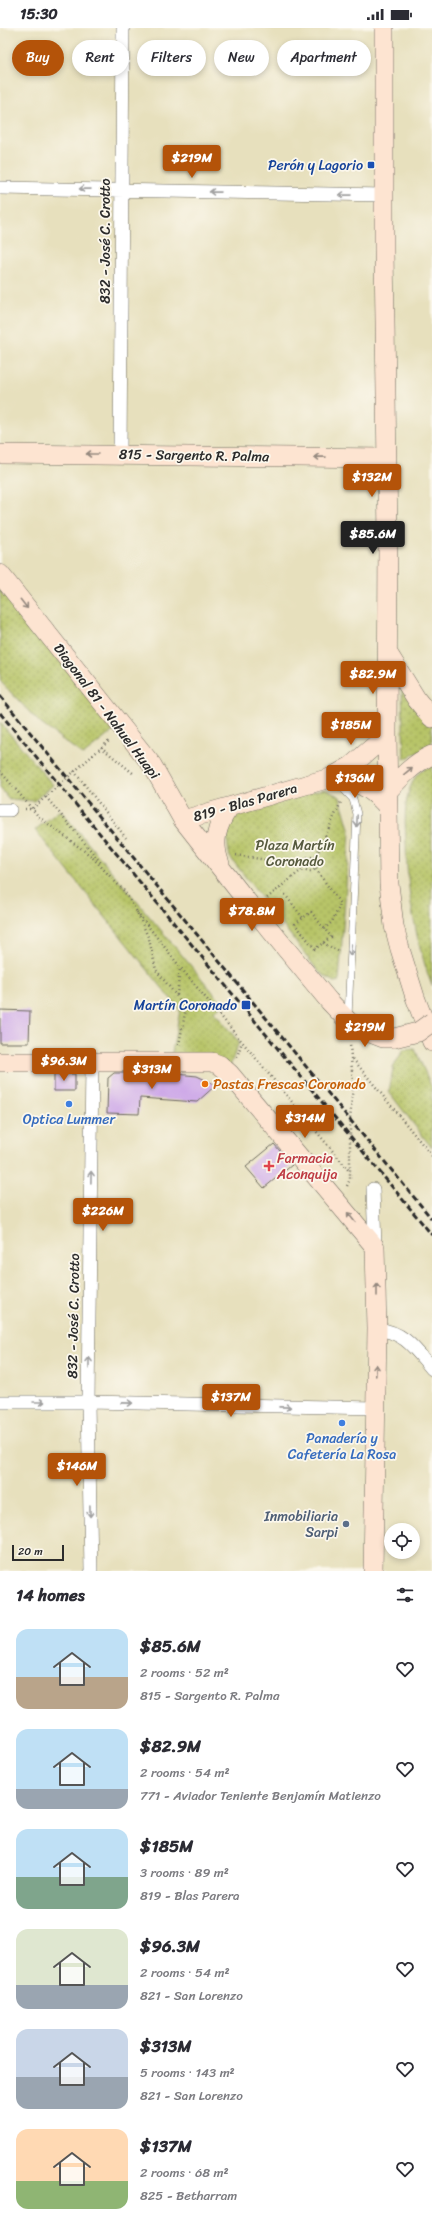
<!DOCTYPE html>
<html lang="en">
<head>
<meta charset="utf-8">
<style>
  :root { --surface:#fff; --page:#f2f2f3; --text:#2b2b33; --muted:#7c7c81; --accent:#b45309 }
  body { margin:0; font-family:Sriracha,sans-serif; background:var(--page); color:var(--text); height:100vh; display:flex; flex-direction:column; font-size:15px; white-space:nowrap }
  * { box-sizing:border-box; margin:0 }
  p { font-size:13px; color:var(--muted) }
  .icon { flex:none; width:22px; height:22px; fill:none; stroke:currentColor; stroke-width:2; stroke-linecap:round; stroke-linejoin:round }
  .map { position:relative; height:1543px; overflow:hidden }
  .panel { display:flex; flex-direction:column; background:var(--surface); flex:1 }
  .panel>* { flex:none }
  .guide { position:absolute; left:12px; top:12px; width:408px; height:36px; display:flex; gap:8px }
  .buttons { position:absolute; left:384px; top:1495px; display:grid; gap:8px }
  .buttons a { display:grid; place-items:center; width:36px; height:36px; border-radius:50%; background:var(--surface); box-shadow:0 2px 6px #0003; font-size:20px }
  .scale { position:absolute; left:12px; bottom:10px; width:52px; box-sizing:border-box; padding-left:4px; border:2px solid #2b2b2b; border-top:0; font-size:11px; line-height:14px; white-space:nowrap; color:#2b2b2b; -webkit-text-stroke:3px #fbf7ec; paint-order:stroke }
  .price { position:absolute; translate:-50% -34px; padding:0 9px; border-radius:4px; background:var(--accent); color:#fff; font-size:13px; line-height:26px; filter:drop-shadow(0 1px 2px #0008) }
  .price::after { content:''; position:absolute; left:50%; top:24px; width:12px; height:9px; margin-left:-6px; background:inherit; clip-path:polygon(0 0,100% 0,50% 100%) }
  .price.selected { background:#222; color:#fff }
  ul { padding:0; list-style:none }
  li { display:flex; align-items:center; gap:12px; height:100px; padding:0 16px }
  li span { display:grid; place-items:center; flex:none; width:112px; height:80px; border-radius:12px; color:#555 }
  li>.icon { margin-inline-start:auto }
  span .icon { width:48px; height:48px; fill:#fffc; stroke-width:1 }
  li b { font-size:17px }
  h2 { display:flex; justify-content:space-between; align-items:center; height:48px; padding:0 16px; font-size:17px }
  .tag { padding:0 14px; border-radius:18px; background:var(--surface); box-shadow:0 2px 6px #0003; font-size:14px; line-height:36px }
  .tag.selected { background:var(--accent); color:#fff }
  .status { display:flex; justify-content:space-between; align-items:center; height:28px; padding:0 20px; background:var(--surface); direction:ltr }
  .status svg { height:11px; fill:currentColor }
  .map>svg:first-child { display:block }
</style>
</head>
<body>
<div class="status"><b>15:30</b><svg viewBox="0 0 49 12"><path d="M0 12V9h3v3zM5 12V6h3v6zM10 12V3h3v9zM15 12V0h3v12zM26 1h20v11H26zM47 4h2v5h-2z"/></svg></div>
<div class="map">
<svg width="432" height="1543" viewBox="0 0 432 1543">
  <defs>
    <pattern id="grass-dots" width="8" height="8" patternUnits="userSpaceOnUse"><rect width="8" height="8" fill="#b7c467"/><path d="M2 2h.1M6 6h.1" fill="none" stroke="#959f55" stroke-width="1.8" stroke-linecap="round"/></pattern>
  </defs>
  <rect width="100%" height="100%" fill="#fbf7ec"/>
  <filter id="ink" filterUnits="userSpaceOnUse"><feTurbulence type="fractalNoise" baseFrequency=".025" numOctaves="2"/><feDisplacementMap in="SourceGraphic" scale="8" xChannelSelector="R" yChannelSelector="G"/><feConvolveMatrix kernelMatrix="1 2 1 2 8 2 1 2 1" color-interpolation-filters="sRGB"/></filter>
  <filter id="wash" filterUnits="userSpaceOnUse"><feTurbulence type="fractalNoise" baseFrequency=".012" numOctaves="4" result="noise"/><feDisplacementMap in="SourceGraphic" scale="16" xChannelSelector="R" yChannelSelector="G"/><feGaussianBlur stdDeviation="0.9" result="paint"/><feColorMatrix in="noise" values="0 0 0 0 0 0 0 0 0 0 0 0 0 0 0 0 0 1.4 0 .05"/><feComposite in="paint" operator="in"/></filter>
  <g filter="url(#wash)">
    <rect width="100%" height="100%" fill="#e7e0bd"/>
    <path fill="url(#grass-dots)" stroke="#717849" d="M0,559L116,701L83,727L40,695L0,653Z
      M402,660L432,696V718L404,731Z
      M0,694L53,757L34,773L9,771L0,760Z
      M432,737V958C415,911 407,864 406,815C405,793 403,769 415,750C418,744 427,740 432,737Z
      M325,761L340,769L350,804L339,953L334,954L319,944L230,829C226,813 225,796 239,784C246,778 312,764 325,761Z
      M60,782L223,976L214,984L239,1014L229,1041L171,1029L180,982L35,802Z
      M415,1021L432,1060V1120L389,1064L393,1040L403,1022Z"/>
    <g id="blocks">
      <path fill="#cda8e8" d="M0,982L30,983L29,1015H0Z
        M114,1045H166L197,1048L216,1057L197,1074L140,1070L139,1086L107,1085L108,1050Z
        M54,1046H75V1063H54Z
        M274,1116L292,1137L264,1160L246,1139Z"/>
    </g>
  </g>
  <g filter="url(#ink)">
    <use href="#blocks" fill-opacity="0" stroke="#6d6a5e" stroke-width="1"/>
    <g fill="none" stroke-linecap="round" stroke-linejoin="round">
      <defs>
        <path id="lane" d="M340,757L353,771L357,786L348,989"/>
        <path id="street" d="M0,160L384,167
          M120,426L123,0
          M0,782H10
          M373,1161L375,1219
          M377,1301C405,1304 415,1321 432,1341
          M0,1374H88L375,1380
          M91,1543L88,1374L92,1034"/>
        <path id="secondary" d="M384,0V222L388,511L387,707L389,856L394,898L400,921L415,969L432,1014
          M0,426L387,430
          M0,546L152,737L183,792L253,881L329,973L348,993L365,1003L383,1010H394
          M389,627L417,672L432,690
          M330,750C358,754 368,757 387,778
          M388,763C401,749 414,735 432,727
          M183,792L330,750L351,738L387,707
          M220,836C212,815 216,798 229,780
          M0,1034H212L220,1037L230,1046L375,1219L377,1301L373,1543"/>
      </defs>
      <use href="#lane" stroke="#6d6a5e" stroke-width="8"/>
      <use href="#street" stroke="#6d6a5e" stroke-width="14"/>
      <use href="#secondary" stroke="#6d6a5e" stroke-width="20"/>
      <path stroke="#6d6a5e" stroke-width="2.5" stroke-dasharray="1 3" stroke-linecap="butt" d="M101,719L134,746
        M0,743L39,789L91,828L124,863L137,884L149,911L156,942L186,980L215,981
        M74,743L126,810
        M46,769L102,836
        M25,781H32L110,712
        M236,827L303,838
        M303 836a7 7 0 1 1 14 0a7 7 0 1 1-14 0Z
        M315,830L341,774
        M316,841L341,877
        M280,860L303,890
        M267,870L304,840
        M137,884L181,940L350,1144
        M311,884L331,909L315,921L295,896Z
        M324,901L332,894L340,877
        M323,915L340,924
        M177,967L180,941
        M179,1017L186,980
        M237,1029L242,1014
        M353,1031L432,1128
        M347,1158L350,1151V1093L353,1056L350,1016"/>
      <use href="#lane" stroke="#fff" stroke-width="7"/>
      <use href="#street" stroke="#fff" stroke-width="13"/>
      <use href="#secondary" stroke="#fde4d1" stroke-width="19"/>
      <path stroke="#2b2b2b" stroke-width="3" stroke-dasharray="6 3" stroke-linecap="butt" d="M0,668L432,1191
        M0,685L432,1207"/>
      <defs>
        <path id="secondary-bridge" d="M394,1010L418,1004L432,994"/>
      </defs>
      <use href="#secondary-bridge" stroke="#6d6a5e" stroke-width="20" stroke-linecap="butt"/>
      <use href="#secondary-bridge" stroke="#fde4d1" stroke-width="19"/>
    </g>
    <defs><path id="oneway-shaft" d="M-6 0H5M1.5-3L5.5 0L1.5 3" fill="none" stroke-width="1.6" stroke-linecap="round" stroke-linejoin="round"/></defs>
    <g stroke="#a0a0a0">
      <use href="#oneway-shaft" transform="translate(85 161) rotate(-179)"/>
      <use href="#oneway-shaft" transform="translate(215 164) rotate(-179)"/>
      <use href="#oneway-shaft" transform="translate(345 167) rotate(-179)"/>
      <use href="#oneway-shaft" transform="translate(357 793) rotate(92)"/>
      <use href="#oneway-shaft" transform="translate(351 922) rotate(93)"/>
      <use href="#oneway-shaft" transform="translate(91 1149) rotate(-89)"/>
      <use href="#oneway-shaft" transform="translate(89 1335) rotate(-89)"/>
      <use href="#oneway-shaft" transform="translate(39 1374)"/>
      <use href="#oneway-shaft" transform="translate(127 1375) rotate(1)"/>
      <use href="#oneway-shaft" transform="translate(285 1379) rotate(1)"/>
      <use href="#oneway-shaft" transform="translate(90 1483) rotate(89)"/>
    </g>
    <g stroke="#94887e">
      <use href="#oneway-shaft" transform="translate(92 426) rotate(-180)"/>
      <use href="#oneway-shaft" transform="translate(320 429) rotate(-179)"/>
      <use href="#oneway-shaft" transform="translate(24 576) rotate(52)"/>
      <use href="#oneway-shaft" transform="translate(408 743) rotate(-40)"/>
      <use href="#oneway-shaft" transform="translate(351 1189) rotate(-129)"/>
      <use href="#oneway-shaft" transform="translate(377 1262) rotate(-90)"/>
      <use href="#oneway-shaft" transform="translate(376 1342) rotate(-88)"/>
    </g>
  </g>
  <g fill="#1a4fb4" stroke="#fbf7ec" stroke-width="1.5">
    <rect x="367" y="133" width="8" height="8" rx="2"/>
    <rect x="241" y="972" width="10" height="10" rx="2"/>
  </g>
  <circle fill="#e8710a" stroke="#fbf7ec" stroke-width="1.5" cx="205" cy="1056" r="4"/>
  <g fill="#3f7fe0" stroke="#fbf7ec" stroke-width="1.5">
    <circle cx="69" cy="1076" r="4"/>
    <circle cx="342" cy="1395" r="4"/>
  </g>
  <path fill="#e0444e" stroke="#fbf7ec" stroke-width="1.5" d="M267 1132h4v4h4v4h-4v4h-4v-4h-4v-4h4z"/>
  <circle fill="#5c6f8a" stroke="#fbf7ec" stroke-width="1.5" cx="346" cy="1496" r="4"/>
  <g text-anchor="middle" stroke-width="3.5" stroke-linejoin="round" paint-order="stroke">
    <g font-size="14" fill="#164399" stroke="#fbf7ec" text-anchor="end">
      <text x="363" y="142">Perón y Lagorio</text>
      <text x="237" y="982">Martín Coronado</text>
    </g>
    <g font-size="14" fill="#2b2b2b" stroke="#fbf7ec">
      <text transform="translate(105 213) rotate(-90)" y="5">832 - José C. Crotto</text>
      <text transform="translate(194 427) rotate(1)" y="5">815 - Sargento R. Palma</text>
      <text transform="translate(107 683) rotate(53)" y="5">Diagonal 81 - Nahuel Huapi</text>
      <text transform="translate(245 774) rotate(-16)" y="5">819 - Blas Parera</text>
      <text transform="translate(73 1288) rotate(-89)" y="5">832 - José C. Crotto</text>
    </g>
    <g font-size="14" fill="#55593d" stroke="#fbf7ec">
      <text x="295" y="822">Plaza Martín<tspan x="295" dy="16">Coronado</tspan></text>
    </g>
    <g font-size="14" fill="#c56008" stroke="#fbf7ec" text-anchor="start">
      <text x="213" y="1061">Pastas Frescas Coronado</text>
    </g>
    <g font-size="14" fill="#366cbe" stroke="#fbf7ec">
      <text x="69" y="1096">Optica Lummer</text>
      <text x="342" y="1415">Panadería y<tspan x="342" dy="16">Cafetería La Rosa</tspan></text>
    </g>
    <g font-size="14" fill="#be3a42" stroke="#fbf7ec" text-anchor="start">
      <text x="277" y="1135">Farmacia<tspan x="277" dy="16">Aconquija</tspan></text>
    </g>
    <g font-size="14" fill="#4e5e75" stroke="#fbf7ec" text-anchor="end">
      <text x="338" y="1493">Inmobiliaria<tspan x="338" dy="16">Sarpi</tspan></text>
    </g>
  </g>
</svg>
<div class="buttons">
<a><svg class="icon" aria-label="locate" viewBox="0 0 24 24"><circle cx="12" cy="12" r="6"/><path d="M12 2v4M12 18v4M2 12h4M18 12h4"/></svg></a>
</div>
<div class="scale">20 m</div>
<b class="price" style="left:192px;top:151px">$219M</b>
<b class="price" style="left:372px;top:470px">$132M</b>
<b class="price selected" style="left:373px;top:527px">$85.6M</b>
<b class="price" style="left:373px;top:667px">$82.9M</b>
<b class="price" style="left:351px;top:718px">$185M</b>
<b class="price" style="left:355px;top:771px">$136M</b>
<b class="price" style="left:252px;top:904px">$78.8M</b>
<b class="price" style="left:365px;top:1020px">$219M</b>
<b class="price" style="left:64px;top:1054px">$96.3M</b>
<b class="price" style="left:152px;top:1062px">$313M</b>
<b class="price" style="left:305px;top:1111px">$314M</b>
<b class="price" style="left:103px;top:1204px">$226M</b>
<b class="price" style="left:231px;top:1390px">$137M</b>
<b class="price" style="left:77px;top:1459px">$146M</b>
<div class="guide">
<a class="tag selected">Buy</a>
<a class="tag">Rent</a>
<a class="tag">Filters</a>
<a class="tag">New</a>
<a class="tag">Apartment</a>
</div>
</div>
<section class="panel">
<h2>14 homes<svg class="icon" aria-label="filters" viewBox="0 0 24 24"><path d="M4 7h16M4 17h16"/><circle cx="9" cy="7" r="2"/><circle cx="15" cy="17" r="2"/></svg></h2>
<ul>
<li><span style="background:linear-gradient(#bfe0f5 60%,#b9a48a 0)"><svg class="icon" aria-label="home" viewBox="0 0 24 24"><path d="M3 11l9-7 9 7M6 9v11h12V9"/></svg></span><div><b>$85.6M</b><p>2 rooms · 52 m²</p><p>815 - Sargento R. Palma</p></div><svg class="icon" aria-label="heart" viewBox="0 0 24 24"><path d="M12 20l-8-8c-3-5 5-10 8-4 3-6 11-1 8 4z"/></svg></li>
<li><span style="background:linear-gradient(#bfe0f5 75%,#9aa5b1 0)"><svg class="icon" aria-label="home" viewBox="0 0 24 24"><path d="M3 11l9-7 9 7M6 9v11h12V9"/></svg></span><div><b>$82.9M</b><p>2 rooms · 54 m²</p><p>771 - Aviador Teniente Benjamín Matienzo</p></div><svg class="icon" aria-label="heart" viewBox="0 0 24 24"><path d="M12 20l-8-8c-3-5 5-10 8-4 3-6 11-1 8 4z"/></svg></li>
<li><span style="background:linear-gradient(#bfe0f5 60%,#7fa58c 0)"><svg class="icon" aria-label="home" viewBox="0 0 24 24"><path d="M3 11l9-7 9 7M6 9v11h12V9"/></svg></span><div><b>$185M</b><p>3 rooms · 89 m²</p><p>819 - Blas Parera</p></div><svg class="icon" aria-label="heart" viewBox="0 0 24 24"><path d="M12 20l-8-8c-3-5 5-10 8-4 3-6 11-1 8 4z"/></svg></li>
<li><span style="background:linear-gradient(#dfe7d0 70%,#9aa5b1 0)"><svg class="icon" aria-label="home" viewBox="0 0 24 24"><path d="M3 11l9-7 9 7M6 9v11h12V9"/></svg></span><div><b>$96.3M</b><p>2 rooms · 54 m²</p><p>821 - San Lorenzo</p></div><svg class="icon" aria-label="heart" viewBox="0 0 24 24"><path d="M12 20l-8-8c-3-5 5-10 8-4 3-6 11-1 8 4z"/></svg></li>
<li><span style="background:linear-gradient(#c9d6e8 60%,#9aa5b1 0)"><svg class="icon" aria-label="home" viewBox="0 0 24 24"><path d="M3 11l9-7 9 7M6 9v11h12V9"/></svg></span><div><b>$313M</b><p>5 rooms · 143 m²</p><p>821 - San Lorenzo</p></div><svg class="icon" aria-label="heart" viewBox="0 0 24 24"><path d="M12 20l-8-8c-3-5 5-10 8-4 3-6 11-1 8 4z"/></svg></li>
<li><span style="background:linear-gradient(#ffd9b3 65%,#8fb573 0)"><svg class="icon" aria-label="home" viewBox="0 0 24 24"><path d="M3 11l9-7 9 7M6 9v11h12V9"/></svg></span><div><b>$137M</b><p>2 rooms · 68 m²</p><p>825 - Betharram</p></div><svg class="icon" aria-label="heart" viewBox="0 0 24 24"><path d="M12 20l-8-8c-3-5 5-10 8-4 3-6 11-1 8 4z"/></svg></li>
</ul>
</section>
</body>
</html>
